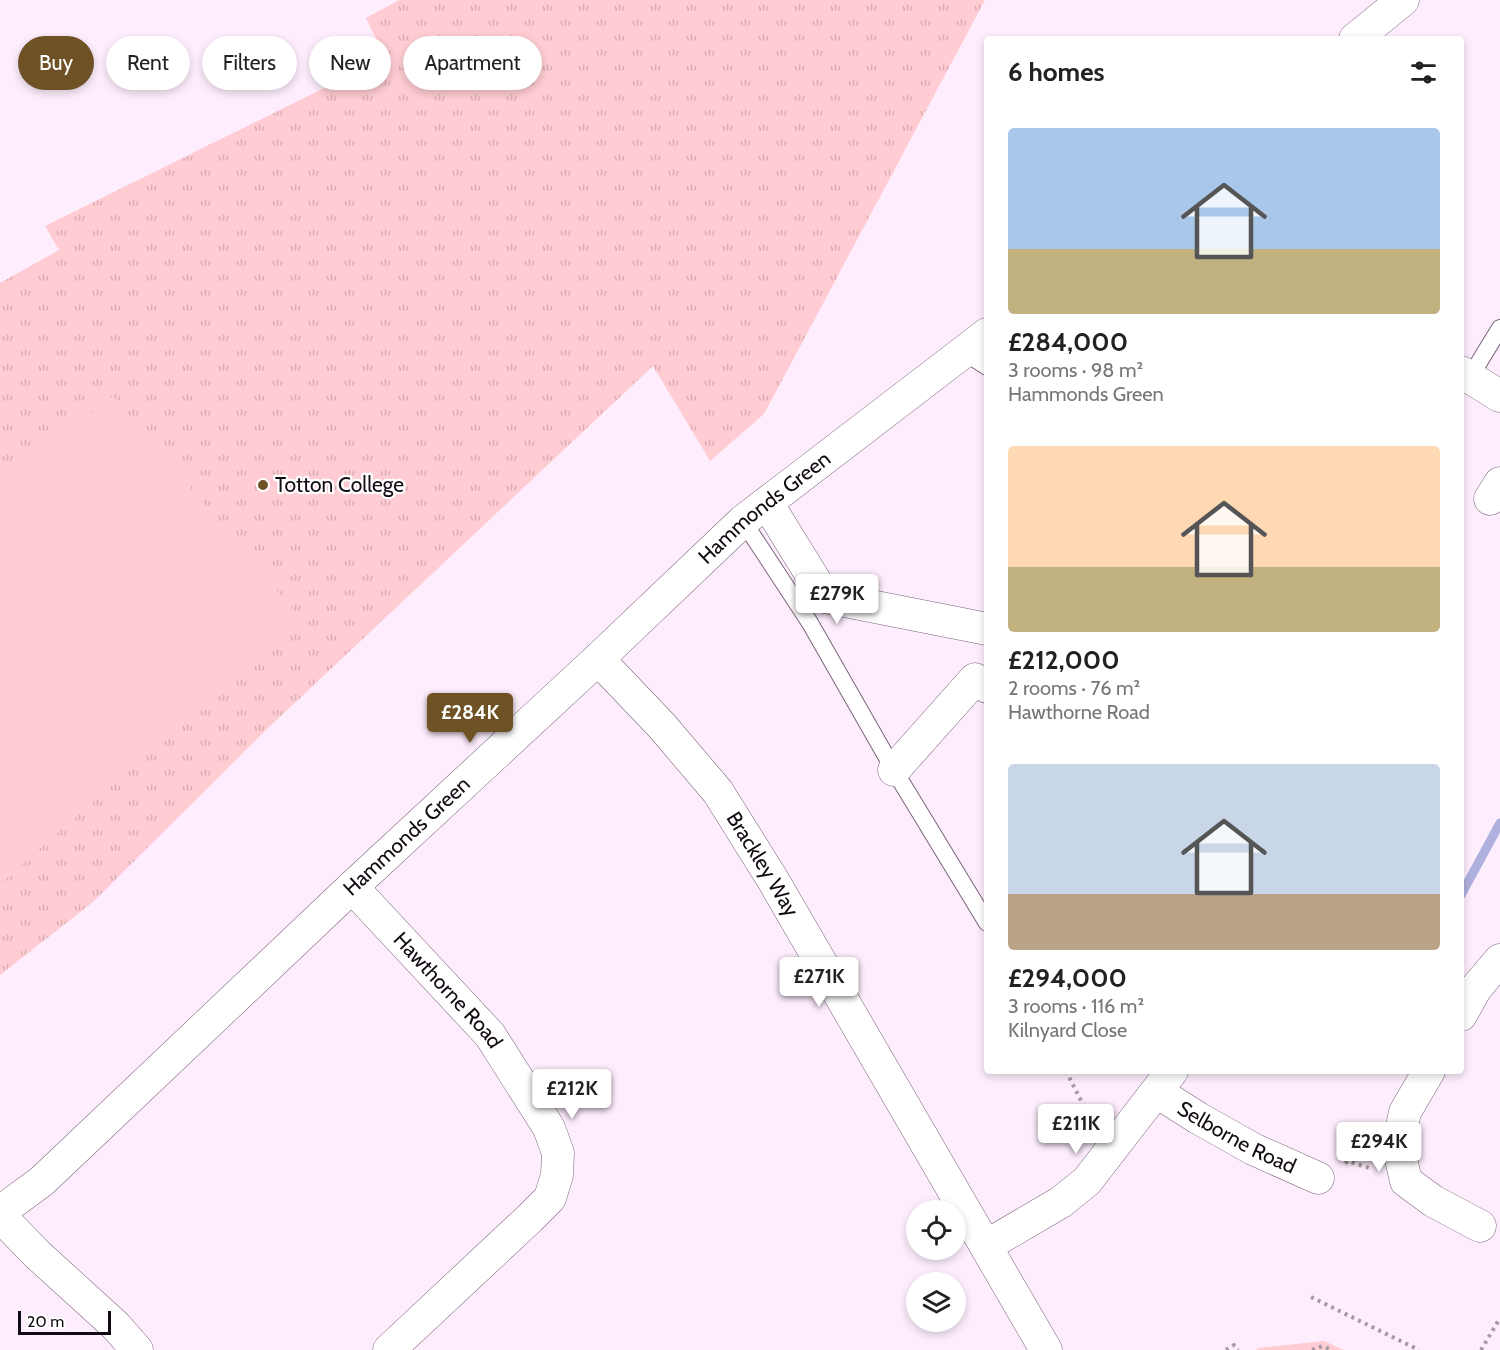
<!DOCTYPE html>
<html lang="en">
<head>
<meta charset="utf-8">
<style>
  :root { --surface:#fff; --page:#f2f2f2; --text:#222; --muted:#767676; --accent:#6e5124 }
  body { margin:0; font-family:Cabin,sans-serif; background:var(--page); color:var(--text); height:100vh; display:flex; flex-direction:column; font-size:22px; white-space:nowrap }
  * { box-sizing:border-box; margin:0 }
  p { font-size:20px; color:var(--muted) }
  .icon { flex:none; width:33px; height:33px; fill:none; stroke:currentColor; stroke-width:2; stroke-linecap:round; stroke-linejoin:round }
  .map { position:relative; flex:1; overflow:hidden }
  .sheet { position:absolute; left:984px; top:36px; width:480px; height:1038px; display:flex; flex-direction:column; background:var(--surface); border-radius:6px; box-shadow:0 3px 9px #0003 }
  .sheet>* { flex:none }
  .top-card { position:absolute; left:18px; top:36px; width:570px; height:54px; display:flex; gap:12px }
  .controls { position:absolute; left:906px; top:1200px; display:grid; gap:12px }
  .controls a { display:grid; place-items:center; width:60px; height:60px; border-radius:50%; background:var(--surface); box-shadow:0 3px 9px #0003; font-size:30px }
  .scale { position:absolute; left:18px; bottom:15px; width:93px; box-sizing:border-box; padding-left:6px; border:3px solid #130b13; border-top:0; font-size:16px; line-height:21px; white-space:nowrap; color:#130b13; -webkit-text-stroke:4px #fff; paint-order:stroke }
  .price { position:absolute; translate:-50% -51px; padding:0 14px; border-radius:6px; background:#fff; color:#222; font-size:20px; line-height:39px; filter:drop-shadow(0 2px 3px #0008) }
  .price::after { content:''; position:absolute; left:50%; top:36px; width:18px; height:14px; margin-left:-9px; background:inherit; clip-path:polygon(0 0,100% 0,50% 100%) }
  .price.on { background:var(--accent); color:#fff }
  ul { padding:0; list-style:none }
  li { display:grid; align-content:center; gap:12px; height:318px; padding:0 24px }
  li span { display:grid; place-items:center; height:186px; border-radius:6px; color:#555 }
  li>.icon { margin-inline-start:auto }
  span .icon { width:108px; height:108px; fill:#fffc; stroke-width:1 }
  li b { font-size:26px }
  h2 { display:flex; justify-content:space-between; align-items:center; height:72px; padding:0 24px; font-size:26px }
  .pill { padding:0 21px; border-radius:27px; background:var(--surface); box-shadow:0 3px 9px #0003; font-size:21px; line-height:54px }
  .pill.on { background:var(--accent); color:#fff }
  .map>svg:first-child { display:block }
</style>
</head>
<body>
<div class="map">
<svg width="1500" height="1350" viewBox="0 0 1500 1350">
  <defs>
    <pattern id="grass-tufts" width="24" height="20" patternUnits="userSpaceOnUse" patternTransform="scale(1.5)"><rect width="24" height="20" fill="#feccd2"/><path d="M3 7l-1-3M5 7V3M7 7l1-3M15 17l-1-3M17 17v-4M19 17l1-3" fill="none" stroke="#d9aeb3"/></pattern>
  </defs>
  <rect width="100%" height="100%" fill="#feeefd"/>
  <path fill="url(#grass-tufts)" d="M399,0H985L764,414L710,461L653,366L267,729L93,902L0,975V283L59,250L45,226L385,58L366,18Z"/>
  <path fill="#feccd2" d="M113,396L300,618L0,884V487Z
    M1324,1341L1344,1350H1256L1258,1348Z"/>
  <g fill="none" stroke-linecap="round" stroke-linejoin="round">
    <path stroke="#afb0de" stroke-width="9" d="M1461,895L1500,823"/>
    <defs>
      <path id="lane" d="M964,352L987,367
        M1470,377L1500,328
        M743,521L810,623L894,770L987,923"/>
      <g id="street">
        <path d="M1355,39L1403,0"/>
        <path d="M1461,372L1500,396"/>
        <path d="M1490,499L1500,483"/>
        <path d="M767,503L825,597L987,629"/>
        <path id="s1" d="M598,659L662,726L718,792L773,880L1046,1350"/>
        <path d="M894,770L975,679L987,687"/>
        <path id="s2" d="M352,887L490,1035L549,1128L558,1153L557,1175L550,1198L530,1218L389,1350"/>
        <path d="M1461,1015L1476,988L1500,960"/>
        <path d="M1429,1071L1405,1112L1398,1146L1406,1181L1433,1201L1480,1226"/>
        <path id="s3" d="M1157,1092L1198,1118L1253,1149L1318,1178"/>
        <path id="s4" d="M0,1212L42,1181L352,887L598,659L743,521L987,334"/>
        <path d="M0,1216L38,1255L116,1326L137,1350"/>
        <path d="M986,1246L1061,1202L1087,1181L1172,1071"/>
      </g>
    </defs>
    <use href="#lane" stroke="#7a6379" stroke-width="18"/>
    <use href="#street" stroke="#7a6379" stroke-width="33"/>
    <path stroke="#a699a5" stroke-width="4" stroke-dasharray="3 4.5" stroke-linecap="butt" d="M1066,1071L1093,1124
      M1345,1163L1348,1161L1372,1169
      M1311,1297L1419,1350
      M1226,1350L1234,1345L1238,1350
      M1312,1350L1323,1346L1331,1350
      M1481,1350L1500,1318"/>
    <use href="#lane" stroke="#fff" stroke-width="16"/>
    <use href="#street" stroke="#fff" stroke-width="32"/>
  </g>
  <circle fill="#6e5124" stroke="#fff" stroke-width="2" cx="263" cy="485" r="6"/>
  <g text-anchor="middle" stroke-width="4.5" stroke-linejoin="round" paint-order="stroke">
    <g font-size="21" fill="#130b13" stroke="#fff" text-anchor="start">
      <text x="275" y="492">Totton College</text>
    </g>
    <g font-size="21" fill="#130b13" stroke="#fff">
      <text dy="7" stroke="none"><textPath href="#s4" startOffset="1040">Hammonds Green</textPath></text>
      <text dy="7" stroke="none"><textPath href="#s4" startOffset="554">Hammonds Green</textPath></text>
      <text dy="7" stroke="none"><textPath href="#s1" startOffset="264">Brackley Way</textPath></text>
      <text dy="7" stroke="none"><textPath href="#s2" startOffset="141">Hawthorne Road</textPath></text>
      <text dy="7" stroke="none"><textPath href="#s3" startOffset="92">Selborne Road</textPath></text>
    </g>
  </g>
</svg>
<div class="controls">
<a><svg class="icon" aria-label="locate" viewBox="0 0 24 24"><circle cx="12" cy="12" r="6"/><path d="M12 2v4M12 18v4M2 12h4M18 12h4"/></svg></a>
<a><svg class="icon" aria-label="layers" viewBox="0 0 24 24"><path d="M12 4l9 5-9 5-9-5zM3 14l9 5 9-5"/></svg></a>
</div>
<div class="scale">20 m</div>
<b class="price" style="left:837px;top:625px">£279K</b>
<b class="price on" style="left:470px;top:744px">£284K</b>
<b class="price" style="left:819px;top:1008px">£271K</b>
<b class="price" style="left:572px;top:1120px">£212K</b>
<b class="price" style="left:1076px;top:1155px">£211K</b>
<b class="price" style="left:1379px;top:1173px">£294K</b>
<div class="top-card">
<a class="pill on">Buy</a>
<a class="pill">Rent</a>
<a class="pill">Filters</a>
<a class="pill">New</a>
<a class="pill">Apartment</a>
</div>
<section class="sheet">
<h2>6 homes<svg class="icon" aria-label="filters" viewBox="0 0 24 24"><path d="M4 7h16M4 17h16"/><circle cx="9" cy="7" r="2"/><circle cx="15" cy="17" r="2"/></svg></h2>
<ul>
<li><span style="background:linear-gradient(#a9c7e8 65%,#c2b280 0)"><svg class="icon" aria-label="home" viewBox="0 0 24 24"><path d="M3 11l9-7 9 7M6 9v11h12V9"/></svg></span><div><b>£284,000</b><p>3 rooms · 98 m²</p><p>Hammonds Green</p></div></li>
<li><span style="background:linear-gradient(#ffd9b3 65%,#c2b280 0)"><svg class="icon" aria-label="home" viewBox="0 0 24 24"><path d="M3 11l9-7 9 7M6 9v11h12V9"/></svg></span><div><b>£212,000</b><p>2 rooms · 76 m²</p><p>Hawthorne Road</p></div></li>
<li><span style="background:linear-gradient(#c9d6e8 70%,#b9a48a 0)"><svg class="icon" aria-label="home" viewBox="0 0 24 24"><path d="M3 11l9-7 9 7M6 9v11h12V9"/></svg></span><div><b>£294,000</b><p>3 rooms · 116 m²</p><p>Kilnyard Close</p></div></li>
</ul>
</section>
</div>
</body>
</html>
